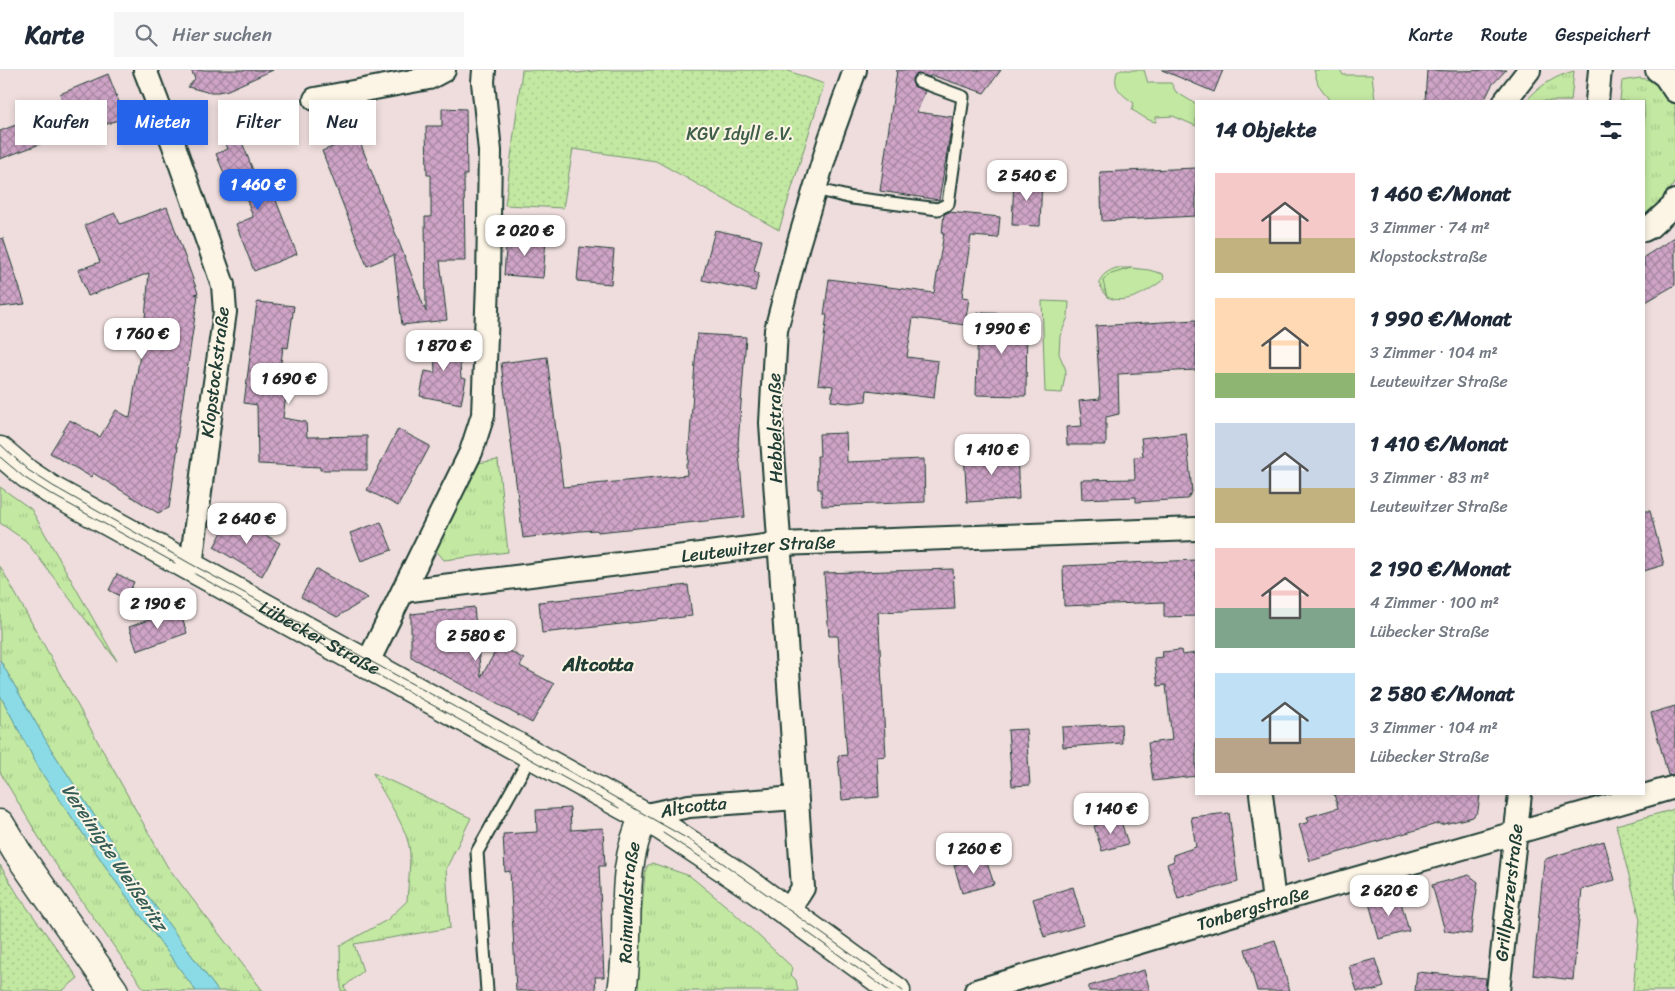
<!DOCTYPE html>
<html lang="de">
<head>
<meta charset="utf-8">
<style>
  :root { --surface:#fff; --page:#f6f6f7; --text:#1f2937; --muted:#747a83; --line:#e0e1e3; --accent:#2563eb }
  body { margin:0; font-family:Sriracha,sans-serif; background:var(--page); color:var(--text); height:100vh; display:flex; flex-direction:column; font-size:19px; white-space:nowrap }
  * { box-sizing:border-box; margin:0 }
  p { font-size:16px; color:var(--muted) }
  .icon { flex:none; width:28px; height:28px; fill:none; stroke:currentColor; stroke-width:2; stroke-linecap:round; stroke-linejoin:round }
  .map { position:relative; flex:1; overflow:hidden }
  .details { position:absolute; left:1195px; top:30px; width:450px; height:695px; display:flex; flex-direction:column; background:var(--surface); border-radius:0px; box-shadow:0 2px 8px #0003 }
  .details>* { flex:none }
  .hud { position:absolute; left:15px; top:30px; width:475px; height:45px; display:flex; gap:10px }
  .price { position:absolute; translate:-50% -42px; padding:0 11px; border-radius:10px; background:#fff; color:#222; font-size:16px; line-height:32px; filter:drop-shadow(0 1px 2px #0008) }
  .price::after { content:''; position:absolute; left:50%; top:30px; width:15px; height:11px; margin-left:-8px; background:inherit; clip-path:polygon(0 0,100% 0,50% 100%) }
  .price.on { background:var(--accent); color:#fff }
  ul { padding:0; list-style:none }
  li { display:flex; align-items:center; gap:15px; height:125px; padding:0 20px }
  li span { display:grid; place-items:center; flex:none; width:140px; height:100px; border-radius:0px; color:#555 }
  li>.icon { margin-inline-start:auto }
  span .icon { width:60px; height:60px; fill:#fffc; stroke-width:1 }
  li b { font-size:21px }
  h2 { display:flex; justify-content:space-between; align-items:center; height:60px; padding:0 20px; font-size:21px }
  .tag { padding:0 18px; border-radius:0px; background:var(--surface); box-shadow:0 2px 8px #0003; font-size:18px; line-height:45px }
  .tag.on { background:var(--accent); color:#fff }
  header { display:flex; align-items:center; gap:30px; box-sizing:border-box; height:70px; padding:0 25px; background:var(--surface); border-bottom:1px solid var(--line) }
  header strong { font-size:24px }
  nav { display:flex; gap:28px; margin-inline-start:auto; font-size:18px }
  .search { width:350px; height:45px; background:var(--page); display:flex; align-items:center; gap:12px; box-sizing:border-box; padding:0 18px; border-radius:0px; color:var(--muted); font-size:19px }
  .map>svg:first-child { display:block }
</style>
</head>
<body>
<header>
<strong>Karte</strong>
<div class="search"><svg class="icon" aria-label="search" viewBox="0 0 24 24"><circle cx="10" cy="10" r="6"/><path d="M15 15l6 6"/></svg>Hier suchen</div>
<nav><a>Karte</a><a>Route</a><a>Gespeichert</a></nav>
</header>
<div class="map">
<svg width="1675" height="921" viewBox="0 0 1675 921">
  <defs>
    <pattern id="grass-tufts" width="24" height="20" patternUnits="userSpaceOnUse" patternTransform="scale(1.25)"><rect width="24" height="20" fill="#c3e8a2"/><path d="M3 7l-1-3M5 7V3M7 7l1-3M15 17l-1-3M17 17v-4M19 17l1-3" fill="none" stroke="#a7c88c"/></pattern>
    <pattern id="garden-dots" width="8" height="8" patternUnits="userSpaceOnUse" patternTransform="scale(1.25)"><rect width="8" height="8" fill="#c3e8a2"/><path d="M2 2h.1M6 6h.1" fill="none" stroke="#a7c88c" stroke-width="1.8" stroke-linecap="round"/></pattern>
    <pattern id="building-cross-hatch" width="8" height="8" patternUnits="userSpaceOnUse" patternTransform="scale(1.25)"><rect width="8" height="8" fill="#cfa4c7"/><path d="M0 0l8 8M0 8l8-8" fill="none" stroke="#a787a2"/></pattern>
  </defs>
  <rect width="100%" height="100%" fill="#eedddc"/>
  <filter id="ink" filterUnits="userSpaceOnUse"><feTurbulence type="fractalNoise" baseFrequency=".02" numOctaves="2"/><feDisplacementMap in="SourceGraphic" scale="10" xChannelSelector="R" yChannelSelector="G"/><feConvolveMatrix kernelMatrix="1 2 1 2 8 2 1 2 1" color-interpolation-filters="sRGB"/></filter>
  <g filter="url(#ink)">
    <path fill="url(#grass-tufts)" stroke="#71926b" d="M1574,1L1571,31H1526C1539,16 1555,6 1574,1Z
      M1640,8L1655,11L1667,21L1675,35V111L1665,130L1644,151V31H1620L1622,11Z
      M1116,198H1131L1108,206L1105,221L1107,227C1094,213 1100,204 1116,198Z
      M498,390L508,482L444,490L434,478L477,393Z
      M0,417L31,439L117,591L26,471L0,453Z
      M0,496L167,796L263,921H218L141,817L49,676L0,590Z
      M0,625L41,702L114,809L196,921H171L168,917L144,919L50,786L0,702Z
      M373,703L471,748L446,799L450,858L354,874L363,901L344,917L347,921H341L340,876L387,850L407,831C408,816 410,800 410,784C409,758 384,727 373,703Z
      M652,793L690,806L731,840L793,898L790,904L796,910L798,921H635L645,803L647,796Z"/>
    <path fill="#c3e8a2" stroke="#71926b" d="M1118,0H1144L1148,13H1171L1176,22L1196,34V56L1173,46L1156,47V52C1147,51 1140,44 1132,40L1134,33C1121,24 1111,17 1118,0Z
      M1314,0H1340L1343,5H1372L1375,31H1330L1318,14Z
      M1131,198L1149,200L1163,204L1164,209C1149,221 1126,236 1107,227L1103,211L1108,205Z
      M1042,231L1069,232L1068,247L1060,266L1059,284L1066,300L1062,323L1045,322Z"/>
    <path fill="url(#garden-dots)" stroke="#71926b" d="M522,0H568L577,3L602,0H786L824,14L779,160L656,91L573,79L563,138L505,135Z
      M1675,739V921H1633L1640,849L1616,755Z
      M0,795L18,825L78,908L62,921H0Z"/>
    <path fill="#8bdbe7" stroke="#609c9f" d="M0,590L49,676L141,817L218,921H196L114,809L41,702L0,625Z"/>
    <path fill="url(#building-cross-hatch)" stroke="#1f3d34" d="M191,0H273L228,20L218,22H207L188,17L195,9Z
      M897,0H1001L984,23L931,5L930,7L918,4L912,8L914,16L925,21L917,42L953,47L939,130L880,121Z
      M1162,0H1223L1214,22Z
      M1427,0L1452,1L1506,0L1492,15L1484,31H1425Z
      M108,4L125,47L77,66L75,61L0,89V61L21,53L20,51L64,34L60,24Z
      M442,38L466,39L467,105H464L465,191H440L447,250L402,255L394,185L367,196L322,81L358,67L426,242L425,147H431V105H427L426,56H442Z
      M240,67L258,113L272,107L278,126L275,128L297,184L254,201L236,154L253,147L238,106L227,110L216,84L228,79L225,72Z
      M1196,98V146L1102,151L1100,102Z
      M1014,108H1042L1040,156L1012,155Z
      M167,137L198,223L195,224L198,225L176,377H178L169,438L158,443L93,403L91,407L50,383L70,350L100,367L116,340L130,348L144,259L149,203L88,226L78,200L100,192L85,155L115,143L120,154Z
      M949,142L1000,147L998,168L971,166L962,227L969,228L965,255L913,248L907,287L938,291L934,328L867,320L866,331L849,333L831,331L833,316L818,314L827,245H824L829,209L934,223L944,163H942L944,144Z
      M715,160L762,170L754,201L759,203L755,221L702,210Z
      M507,166L546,169L543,208L504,205Z
      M1675,167V215L1644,233V187Z
      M3,168L25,234L0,237V169Z
      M580,177L614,180L611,214L577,211Z
      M257,232L294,236L288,278L283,277L278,317L287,318L283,348L306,352L307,367L367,366V400H320V397L258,394L257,335L244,333Z
      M978,243L1027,244L1026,326L976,325Z
      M1196,250V300L1118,304L1119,344L1106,347V375H1067L1066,357L1082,356L1079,331L1100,329L1096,256Z
      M451,261L452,279H459L461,308L466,309L461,334L420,326L425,301L435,303L433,262Z
      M697,264L746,267L738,374L745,447L598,462L597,460L580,461L523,468L501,293L547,287L563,417L687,405L686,394H688Z
      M398,359L430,376L398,436L367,420Z
      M846,363L847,392L924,389L925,432L822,436L821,419H818L817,386H820L819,364Z
      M1186,363L1192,422L1187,429L1136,432V427L1082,429L1081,410L1135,409L1134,387L1143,386L1141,368Z
      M1017,381L1019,429L967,432L964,383Z
      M1644,441H1650L1664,495L1644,501Z
      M233,442L249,451L247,455L280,473L262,506L214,477Z
      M381,452L392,480L361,491L350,463Z
      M1196,490V546L1164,547V532L1064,536L1063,496Z
      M316,499L368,528L337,547L301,527Z
      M953,499L955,539L878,542L886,686L877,687L879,727L842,730L838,686L847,685L838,566H829L824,503Z
      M117,504L134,512L126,529L109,520Z
      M688,515L692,546L542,563L539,532Z
      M474,537L481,607L499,575L524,589L520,596L554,614L532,653L411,587V544Z
      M179,539L187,563L137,581L129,557Z
      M1181,580L1182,585L1196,583V706L1153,711L1148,673L1172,670L1166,615L1158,616L1154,588L1163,587L1162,582Z
      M1675,636V704L1668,705L1651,643Z
      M1121,654L1122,673L1063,677L1062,657Z
      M1026,659L1030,715L1012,716L1008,660Z
      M1334,724H1480L1478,741L1473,747L1440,755V753L1310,791L1299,755L1309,752L1307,747L1338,738Z
      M570,738L571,760L603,758L605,796H599L604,907H595L596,921H516L510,801L505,802L503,764L537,762L536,740Z
      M1229,743L1238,812L1178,829L1167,794L1174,791L1173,785L1196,777L1191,747Z
      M1120,748L1128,774L1102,781L1094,756Z
      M1604,771L1615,810L1582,819L1573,910L1533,905L1544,791L1548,788Z
      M985,787L994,814L962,823L954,795Z
      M1469,805L1478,812L1471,864L1445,861L1432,815Z
      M1073,817L1084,855L1044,867L1033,829Z
      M1399,825L1409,861L1379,869L1369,833Z
      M1275,870L1290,921H1257L1245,879Z
      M1375,889L1384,917L1371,921H1357L1349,896Z
      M1144,900L1150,921H1089V916Z
      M1417,902L1486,908L1485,921H1415Z"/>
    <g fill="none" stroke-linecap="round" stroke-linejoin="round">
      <defs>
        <path id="lane" d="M815,119L852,128L938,139L948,134L963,27L919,11
          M487,921L477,782L532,684"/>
        <g id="street">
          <path d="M145,0L173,73L223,215L225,242L203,397L191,497"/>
          <path d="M1657,0L1665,6L1675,21"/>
          <path d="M315,29L429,8L444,0"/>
          <path d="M1505,31L1529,0"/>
          <path d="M1597,31L1600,0"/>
          <path d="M1644,160L1650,157L1673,136L1675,131"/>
          <path id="s1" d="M403,521L780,474L1196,459"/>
          <path d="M367,594L471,382L483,345L488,213L490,81L483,12L484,0"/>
          <path d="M1261,724L1274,832"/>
          <path id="s2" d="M644,747L646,745L689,736L796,728"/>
          <path d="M787,843L803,818L771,353L776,260L798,175L830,69L855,0"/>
          <path id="s3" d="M976,921L1274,832L1675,717"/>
          <path id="s4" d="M1498,921L1520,724"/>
        </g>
        <g id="secondary">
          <path id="s5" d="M0,381L27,404L51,420L663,757L746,812L896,921"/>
          <path d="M0,754L17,782L114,921"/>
          <path id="s6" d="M622,921C632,863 617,801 644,747"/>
        </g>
      </defs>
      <use href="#lane" stroke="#1f3d34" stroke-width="15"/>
      <use href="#street" stroke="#1f3d34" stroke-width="26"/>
      <use href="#secondary" stroke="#1f3d34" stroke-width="31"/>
      <use href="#lane" stroke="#fcf5e5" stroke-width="11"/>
      <use href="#street" stroke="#fcf5e5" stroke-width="22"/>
      <use href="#secondary" stroke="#fcf5e5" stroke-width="28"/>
      <path stroke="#1f3d34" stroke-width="1" d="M0,374L28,400L53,416L191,494L490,656L693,772L903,921
        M0,387L25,408L49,423L175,493
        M195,504L619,738
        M663,763L719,799
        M803,859L889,921"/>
    </g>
  </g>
  <g text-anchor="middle" stroke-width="4" stroke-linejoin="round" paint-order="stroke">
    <g font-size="18" fill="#405f4a" stroke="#fcf5e5">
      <text x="740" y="70">KGV Idyll e.V.</text>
    </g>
    <g font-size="18" fill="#1f3d34" stroke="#fcf5e5">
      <text transform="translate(215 302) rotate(-83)" y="6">Klopstockstraße</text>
      <text transform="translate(775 358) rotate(-91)" y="6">Hebbelstraße</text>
      <text dy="6" stroke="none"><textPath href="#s1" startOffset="358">Leutewitzer Straße</textPath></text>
      <text dy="6" stroke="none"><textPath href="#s5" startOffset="371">Lübecker Straße</textPath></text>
      <text dy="6" stroke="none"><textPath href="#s2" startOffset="51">Altcotta</textPath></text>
      <text dy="6" stroke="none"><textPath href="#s4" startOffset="99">Grillparzerstraße</textPath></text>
      <text dy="6" stroke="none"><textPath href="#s6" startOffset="89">Raimundstraße</textPath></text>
      <text dy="6" stroke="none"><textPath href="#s3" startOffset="289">Tonbergstraße</textPath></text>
    </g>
    <g font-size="19" font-weight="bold" fill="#1f3d34" stroke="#fcf5e5">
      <text x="598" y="601">Altcotta</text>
    </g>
    <g font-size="19" font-style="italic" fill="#355d58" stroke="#fcf5e5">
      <text transform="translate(115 787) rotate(56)" y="7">Vereinigte Weißeritz</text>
    </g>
  </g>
</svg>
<b class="price" style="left:1027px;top:132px">2 540 €</b>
<b class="price on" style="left:258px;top:141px">1 460 €</b>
<b class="price" style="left:525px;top:187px">2 020 €</b>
<b class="price" style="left:1002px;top:285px">1 990 €</b>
<b class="price" style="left:142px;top:290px">1 760 €</b>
<b class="price" style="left:444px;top:302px">1 870 €</b>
<b class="price" style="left:289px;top:335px">1 690 €</b>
<b class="price" style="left:992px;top:406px">1 410 €</b>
<b class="price" style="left:247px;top:475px">2 640 €</b>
<b class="price" style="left:158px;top:560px">2 190 €</b>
<b class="price" style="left:476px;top:592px">2 580 €</b>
<b class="price" style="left:1111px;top:765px">1 140 €</b>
<b class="price" style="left:974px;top:805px">1 260 €</b>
<b class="price" style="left:1389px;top:847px">2 620 €</b>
<div class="hud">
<a class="tag">Kaufen</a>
<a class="tag on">Mieten</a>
<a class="tag">Filter</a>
<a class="tag">Neu</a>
</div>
<section class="details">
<h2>14 Objekte<svg class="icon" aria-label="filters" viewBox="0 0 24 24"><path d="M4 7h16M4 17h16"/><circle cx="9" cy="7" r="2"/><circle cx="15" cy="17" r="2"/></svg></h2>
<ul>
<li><span style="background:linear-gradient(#f6c9c9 65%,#c2b280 0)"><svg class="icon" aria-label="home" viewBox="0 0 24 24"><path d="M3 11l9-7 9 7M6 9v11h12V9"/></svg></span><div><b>1 460 €/Monat</b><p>3 Zimmer · 74 m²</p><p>Klopstockstraße</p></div></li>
<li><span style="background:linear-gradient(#ffd9b3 75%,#8fb573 0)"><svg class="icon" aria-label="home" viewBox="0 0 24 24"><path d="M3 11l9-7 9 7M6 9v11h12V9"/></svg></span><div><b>1 990 €/Monat</b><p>3 Zimmer · 104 m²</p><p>Leutewitzer Straße</p></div></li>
<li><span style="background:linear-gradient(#c9d6e8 65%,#c2b280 0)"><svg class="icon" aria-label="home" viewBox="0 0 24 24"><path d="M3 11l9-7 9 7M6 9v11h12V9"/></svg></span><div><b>1 410 €/Monat</b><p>3 Zimmer · 83 m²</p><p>Leutewitzer Straße</p></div></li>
<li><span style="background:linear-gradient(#f6c9c9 60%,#7fa58c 0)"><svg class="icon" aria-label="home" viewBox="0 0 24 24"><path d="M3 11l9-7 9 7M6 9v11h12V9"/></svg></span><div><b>2 190 €/Monat</b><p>4 Zimmer · 100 m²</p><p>Lübecker Straße</p></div></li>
<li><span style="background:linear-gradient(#bfe0f5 65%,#b9a48a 0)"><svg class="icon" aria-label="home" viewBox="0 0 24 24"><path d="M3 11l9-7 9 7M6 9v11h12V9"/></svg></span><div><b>2 580 €/Monat</b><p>3 Zimmer · 104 m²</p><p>Lübecker Straße</p></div></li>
</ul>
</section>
</div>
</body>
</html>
